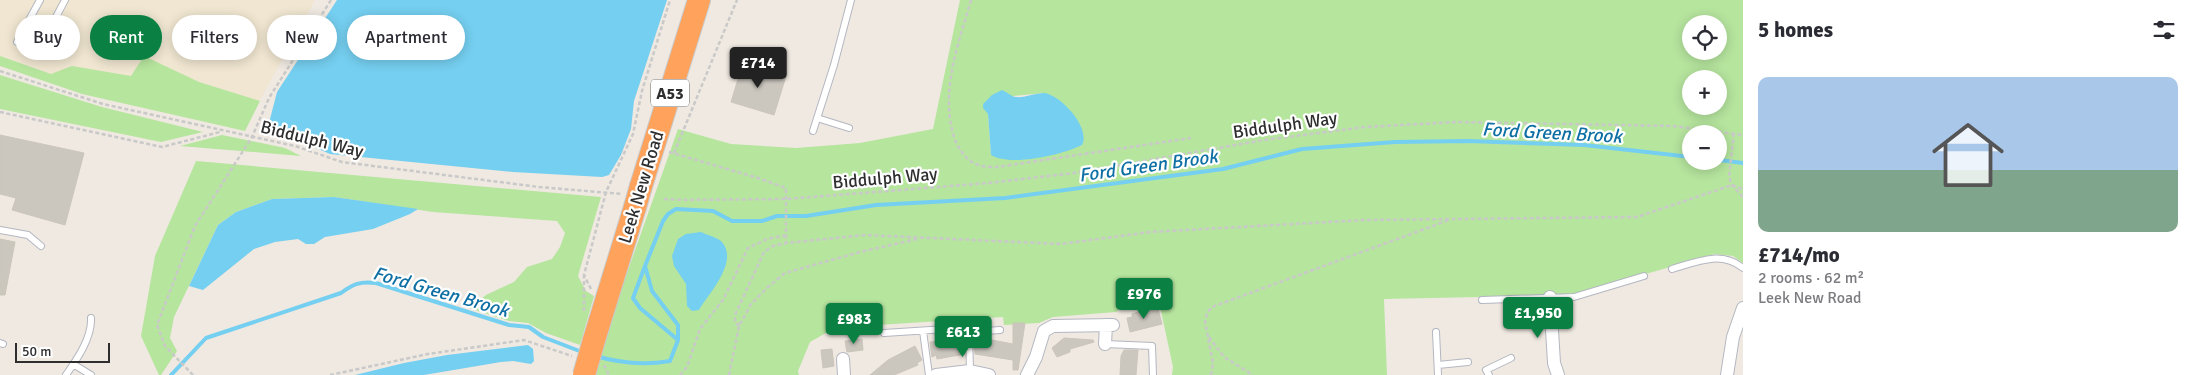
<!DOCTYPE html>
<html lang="en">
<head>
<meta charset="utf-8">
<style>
  :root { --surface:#fff; --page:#f2f2f3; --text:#2b2b33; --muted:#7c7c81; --accent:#0b8043 }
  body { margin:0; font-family:Signika,sans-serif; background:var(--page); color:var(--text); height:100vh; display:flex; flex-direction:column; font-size:19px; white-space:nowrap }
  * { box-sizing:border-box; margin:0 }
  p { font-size:16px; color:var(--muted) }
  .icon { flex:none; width:28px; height:28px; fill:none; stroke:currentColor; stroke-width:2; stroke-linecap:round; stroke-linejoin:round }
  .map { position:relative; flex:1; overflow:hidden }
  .details { display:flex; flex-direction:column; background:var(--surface); width:450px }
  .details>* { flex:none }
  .hud { position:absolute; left:15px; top:15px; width:475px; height:45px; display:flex; gap:10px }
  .controls { position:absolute; left:1682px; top:15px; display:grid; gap:10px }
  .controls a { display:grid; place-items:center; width:45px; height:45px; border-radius:50%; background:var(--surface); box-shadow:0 2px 12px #0003; font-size:25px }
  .scale { position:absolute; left:15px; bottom:12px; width:95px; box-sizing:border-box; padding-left:5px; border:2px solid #2e2e2e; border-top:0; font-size:14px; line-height:18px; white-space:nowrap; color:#2e2e2e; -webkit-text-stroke:4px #fff; paint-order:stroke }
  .price { position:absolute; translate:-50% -42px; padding:0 11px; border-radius:5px; background:var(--accent); color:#fff; font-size:16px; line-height:32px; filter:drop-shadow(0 1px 2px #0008) }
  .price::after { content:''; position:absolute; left:50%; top:30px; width:15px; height:11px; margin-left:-8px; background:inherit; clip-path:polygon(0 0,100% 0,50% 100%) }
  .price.active { background:#222; color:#fff }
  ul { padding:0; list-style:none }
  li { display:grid; align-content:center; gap:10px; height:265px; padding:0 15px }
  li span { display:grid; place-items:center; height:155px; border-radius:10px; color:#555 }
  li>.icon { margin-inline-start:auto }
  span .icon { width:90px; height:90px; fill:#fffc; stroke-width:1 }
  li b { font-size:21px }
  h2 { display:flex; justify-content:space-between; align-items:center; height:60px; padding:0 15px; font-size:21px }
  .pill { padding:0 18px; border-radius:22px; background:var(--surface); box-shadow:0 2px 12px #0003; font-size:18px; line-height:45px }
  .pill.active { background:var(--accent); color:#fff }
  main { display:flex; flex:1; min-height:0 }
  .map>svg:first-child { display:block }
</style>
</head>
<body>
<main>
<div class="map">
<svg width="1743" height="375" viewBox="0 0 1743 375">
  <rect width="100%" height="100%" fill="#efe9e1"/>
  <path fill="#f0e6d1" d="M0,0H315L248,122L52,74L0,56Z"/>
  <path fill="#b6e59e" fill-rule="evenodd" d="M960,0H1743V263L1733,256L1715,254L1573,295L1384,299L1387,375H1172L1173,367L1158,297L1125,305L1116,312L1053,317L1039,323L1004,325L1003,317L862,326L826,333L810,342L798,371L799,375H593L605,335L678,129L731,144L796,148L860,143L933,129ZM1691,24H1719V51H1691ZM1691,79H1719V106H1691ZM1044,93L1082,145L1057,153L991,155L988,114L1013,96ZM1691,134H1719V161H1691Z
    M0,56L51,74L72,66L131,76L144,56L199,82L260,101L245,131L82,94L0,66Z
    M0,75L102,107L203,132L161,142L0,109Z
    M222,135L285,148L301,156L180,146Z
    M196,161L601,197L578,276L586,291L594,296L580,345L546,333L528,323L509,321L469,308L486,295L514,282L527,267L552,259L560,247L565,233L557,221L433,212L334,197L272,199L236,212L218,225L174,317L170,338L177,351L161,375H159L141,336L155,256Z"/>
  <path fill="#75cff0" d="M337,0H667L634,101L631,129L621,155L609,175L602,177L513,172L330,154L277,131L269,123L277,92Z
    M1002,90C1007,92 1012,97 1016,97C1025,98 1035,93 1044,93C1061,95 1091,128 1082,145C1062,155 1010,167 991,155L988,114L983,108V104L992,95Z
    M334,197L418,209L410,214L373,229L325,237L314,244H306L298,239L275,242L254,249L203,290L189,286L218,225L236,212L272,199Z
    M701,232C707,235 717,237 722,242C739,262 709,293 699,310L692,311L687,306L686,284L674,266L672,256L678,239L686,234Z
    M528,345L533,349L534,361L531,364L513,361L501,362L424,375H355L404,363L447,355Z"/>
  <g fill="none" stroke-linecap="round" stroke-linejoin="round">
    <path stroke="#75cff0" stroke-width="4" d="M1719,160L1743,163
      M645,266L633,298L640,308L678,340
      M596,356C619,363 646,365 670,361L678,340V325L652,291L645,266L663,221L668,214L676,209L713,211L732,221H762L777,216H806L876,205L1005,198L1223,169L1302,149L1395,142L1468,141L1584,145L1691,157
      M171,375L206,338L341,293C353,284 360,281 376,283L509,325L529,327L543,337L582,352"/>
  </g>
  <path fill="#cbc7bf" stroke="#cbc5ba" d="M743,63L786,76L774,115L731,102Z
    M0,135L84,153L65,225L12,210L16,198L0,194Z
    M0,239L15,242L5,295H0Z
    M1152,307L1153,310L1158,309L1162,324L1130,332L1127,318L1132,317V314Z
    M1013,323H1025L1018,370H1013V360L975,354L974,338L976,337L1013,344Z
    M1064,338L1093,340L1094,342L1070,349V352L1057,357L1052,348Z
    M862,339L863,350L847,352L845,341Z
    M964,339L965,354L937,359L936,355L932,357L930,342Z
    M915,346L922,360L917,363L918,365L894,375H870L888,360Z
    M832,349L834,366L823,368L821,350Z
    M1124,350H1138L1136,375H1120L1121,356Z"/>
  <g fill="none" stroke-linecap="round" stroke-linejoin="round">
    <defs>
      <path id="lane" d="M17,42L40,0
        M38,51L65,0
        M817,118L849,128
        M813,131L834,65L851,0
        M0,230L28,235L41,246
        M1672,269C1696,262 1721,250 1743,268
        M1482,300L1574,297L1644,276
        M923,331L929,375
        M969,332L970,371
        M1436,332L1438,375
        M884,333L946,329
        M957,333L1000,330
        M0,343L3,344
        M1105,344L1152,346L1153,375
        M73,364L91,375
        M1438,365L1468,362
        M66,375C77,359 92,338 91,318
        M1489,375L1486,370L1511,358"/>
      <path id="street" d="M1550,297L1554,363L1558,375
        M1105,344L1106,325
        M843,359L844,375
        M936,375L970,371L989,375
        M1027,375L1036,357L1044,331L1053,326L1113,325
        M1727,375L1733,337L1743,308"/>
      <path id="highway" d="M641,186L699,0
        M594,340L635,207"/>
    </defs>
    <use href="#lane" stroke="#b4b7c1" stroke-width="8"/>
    <use href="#street" stroke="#b4b7c1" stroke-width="14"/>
    <use href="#highway" stroke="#c9c9c9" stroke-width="24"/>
    <path stroke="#c9c9c9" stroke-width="2.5" stroke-dasharray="4 2.5" stroke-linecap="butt" d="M971,0C958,46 939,93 955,140C959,150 967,161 978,165C983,167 991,167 997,167L1191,138
      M0,71L103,104L295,146L342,162L539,187L622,194
      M0,112L162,147L220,132
      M1734,133L1729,177L1732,185L1743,197
      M669,152L758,178L786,188V243
      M674,153L737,0
      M664,199L682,200L786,199L989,183L1074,173L1264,140L1365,127L1456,122L1673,126L1743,135
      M591,289L584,275L606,192L633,134L642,91L670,0
      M584,311V276
      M739,326L735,322V315L764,252L773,246L786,243L865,235L1061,244L1150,232L1365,220L1637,217L1732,185L1743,189
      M1209,337L1224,357L1253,375
      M604,365L609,375
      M193,375L165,346L157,325L195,226L252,137L269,98L331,0
      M330,375L428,354L524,340L572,356
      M680,375L687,367L700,329L723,300L748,248L767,239L787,235
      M729,375L739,326L751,304L767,288L785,273L860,252L917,239
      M1211,375L1213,363L1205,322L1207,313L1212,307L1449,220"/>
    <use href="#lane" stroke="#fff" stroke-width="6"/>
    <use href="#street" stroke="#fff" stroke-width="12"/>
    <use href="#highway" stroke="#ffa35c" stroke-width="22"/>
    <defs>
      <path id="highway-bridge" d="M635,207L641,186
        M584,375L594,340"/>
    </defs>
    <use href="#highway-bridge" stroke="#c9c9c9" stroke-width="24" stroke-linecap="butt"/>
    <use href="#highway-bridge" stroke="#ffa35c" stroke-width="22"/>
  </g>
  <g text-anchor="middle" stroke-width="4.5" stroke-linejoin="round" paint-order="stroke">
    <rect fill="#fff" stroke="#6d6d6d" stroke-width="1" x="651" y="79.5" width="38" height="27" rx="4"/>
    <g font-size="16" font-weight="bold" fill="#2e2e2e">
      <text x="670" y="99">A53</text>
    </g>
    <g font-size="18" fill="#2e2e2e" stroke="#fff">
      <text transform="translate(1285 125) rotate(-8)" y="6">Biddulph Way</text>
      <text transform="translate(312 139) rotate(14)" y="6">Biddulph Way</text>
      <text transform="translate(885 178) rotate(-5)" y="6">Biddulph Way</text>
      <text transform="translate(641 187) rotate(-73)" y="6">Leek New Road</text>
    </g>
    <g font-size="19" font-style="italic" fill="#0d6fa3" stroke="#fff">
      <text transform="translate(1552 132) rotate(3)" y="7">Ford Green Brook</text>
      <text transform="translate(1148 165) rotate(-8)" y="7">Ford Green Brook</text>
      <text transform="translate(441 291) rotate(16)" y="7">Ford Green Brook</text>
    </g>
  </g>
</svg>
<div class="controls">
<a><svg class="icon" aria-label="locate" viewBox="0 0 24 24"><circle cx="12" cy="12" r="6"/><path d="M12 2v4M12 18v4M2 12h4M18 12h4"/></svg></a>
<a>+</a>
<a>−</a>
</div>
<div class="scale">50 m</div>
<b class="price active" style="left:758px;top:89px">£714</b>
<b class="price" style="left:1144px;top:320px">£976</b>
<b class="price" style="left:1538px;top:339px">£1,950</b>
<b class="price" style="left:854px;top:345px">£983</b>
<b class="price" style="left:963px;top:358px">£613</b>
<div class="hud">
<a class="pill">Buy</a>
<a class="pill active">Rent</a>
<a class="pill">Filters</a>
<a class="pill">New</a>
<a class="pill">Apartment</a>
</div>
</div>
<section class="details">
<h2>5 homes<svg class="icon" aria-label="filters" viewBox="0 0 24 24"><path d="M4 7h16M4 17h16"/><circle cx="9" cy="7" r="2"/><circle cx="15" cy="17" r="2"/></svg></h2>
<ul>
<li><span style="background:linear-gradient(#a9c7e8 60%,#7fa58c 0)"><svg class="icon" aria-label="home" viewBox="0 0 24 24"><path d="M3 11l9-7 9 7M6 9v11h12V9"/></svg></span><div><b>£714/mo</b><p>2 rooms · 62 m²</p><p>Leek New Road</p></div></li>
</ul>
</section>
</main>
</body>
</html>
